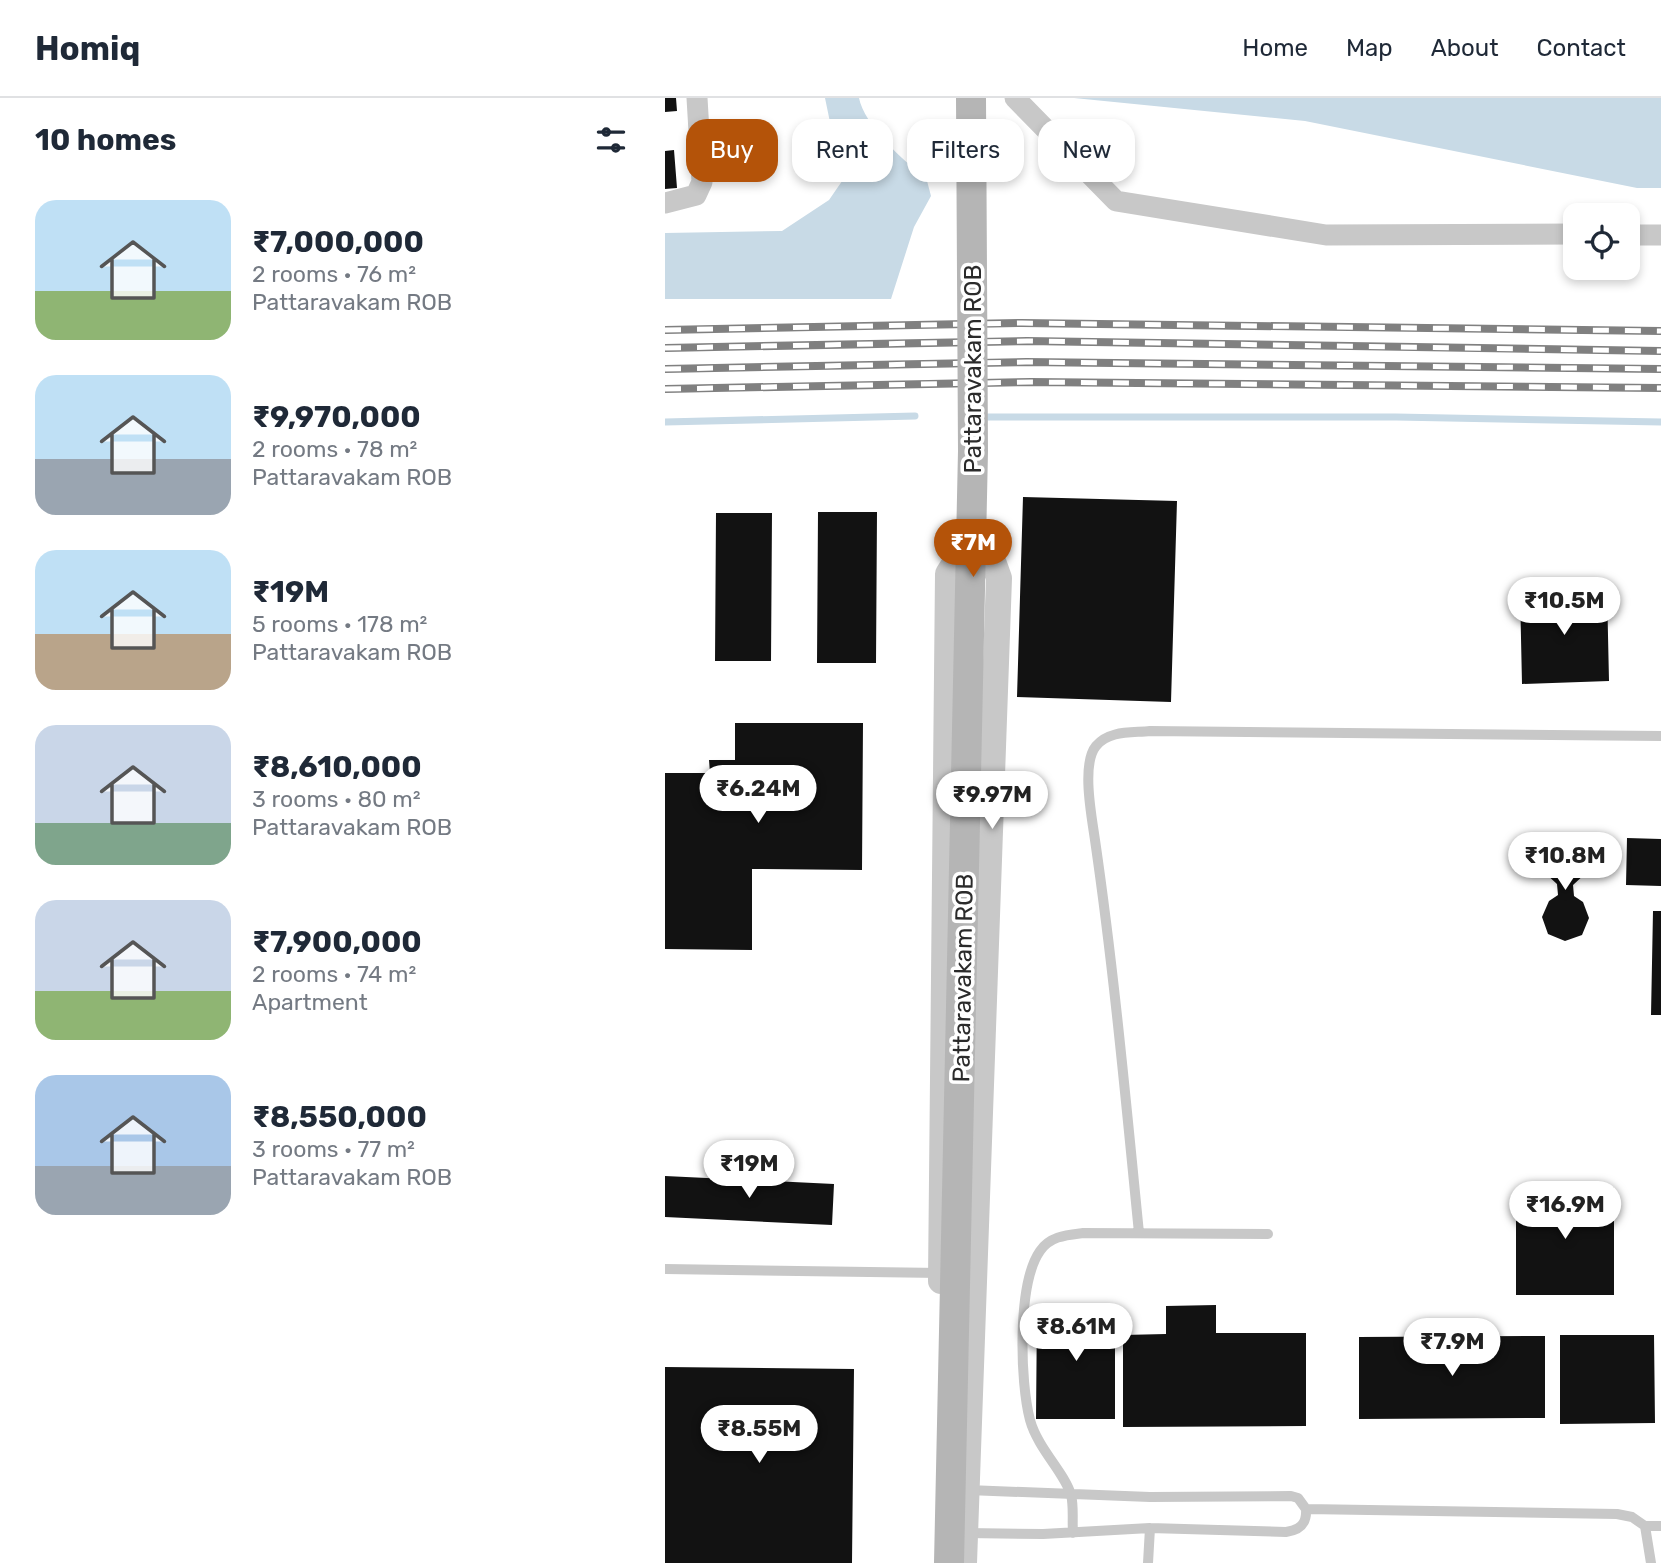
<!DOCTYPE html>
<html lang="en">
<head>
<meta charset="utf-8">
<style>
  :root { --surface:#fff; --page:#f2f2f3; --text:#1f2937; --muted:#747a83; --line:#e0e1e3; --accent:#b45309 }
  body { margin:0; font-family:Rubik,sans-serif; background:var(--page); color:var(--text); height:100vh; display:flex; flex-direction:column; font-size:26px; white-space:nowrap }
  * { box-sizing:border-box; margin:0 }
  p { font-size:23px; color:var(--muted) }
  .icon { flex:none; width:38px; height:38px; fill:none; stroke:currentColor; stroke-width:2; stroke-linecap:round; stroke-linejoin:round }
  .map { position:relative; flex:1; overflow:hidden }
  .panel { display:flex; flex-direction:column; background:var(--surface); width:665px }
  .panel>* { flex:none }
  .top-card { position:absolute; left:21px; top:21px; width:665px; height:63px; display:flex; gap:14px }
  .fabs { position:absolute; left:898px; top:105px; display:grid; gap:14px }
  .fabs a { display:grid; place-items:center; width:77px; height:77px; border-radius:14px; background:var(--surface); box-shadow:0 4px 10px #0003; font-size:35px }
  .price { position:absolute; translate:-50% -60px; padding:0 16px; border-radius:24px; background:#fff; color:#222; font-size:23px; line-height:46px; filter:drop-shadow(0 2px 4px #0008) }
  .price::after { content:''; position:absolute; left:50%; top:42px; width:21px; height:16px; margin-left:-10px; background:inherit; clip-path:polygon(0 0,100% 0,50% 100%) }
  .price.selected { background:var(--accent); color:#fff }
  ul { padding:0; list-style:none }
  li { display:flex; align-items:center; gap:21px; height:175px; padding:0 35px }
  li span { display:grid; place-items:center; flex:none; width:196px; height:140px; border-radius:21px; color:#555 }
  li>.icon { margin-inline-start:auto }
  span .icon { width:84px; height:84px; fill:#fffc; stroke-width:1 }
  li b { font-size:30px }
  h2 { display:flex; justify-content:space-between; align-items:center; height:84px; padding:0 35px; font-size:30px }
  .tag { padding:0 24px; border-radius:21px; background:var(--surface); box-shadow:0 4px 10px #0003; font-size:24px; line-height:63px }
  .tag.selected { background:var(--accent); color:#fff }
  header { display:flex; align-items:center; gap:42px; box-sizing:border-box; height:98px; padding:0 35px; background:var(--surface); border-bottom:2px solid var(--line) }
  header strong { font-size:33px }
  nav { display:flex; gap:38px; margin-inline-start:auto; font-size:24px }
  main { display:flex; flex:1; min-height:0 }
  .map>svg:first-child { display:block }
</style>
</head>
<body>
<header>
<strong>Homiq</strong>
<nav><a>Home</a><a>Map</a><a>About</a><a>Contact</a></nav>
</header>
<main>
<section class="panel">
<h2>10 homes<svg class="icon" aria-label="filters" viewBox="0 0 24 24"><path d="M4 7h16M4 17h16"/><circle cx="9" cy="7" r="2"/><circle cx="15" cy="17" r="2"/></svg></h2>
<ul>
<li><span style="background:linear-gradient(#bfe0f5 65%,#8fb573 0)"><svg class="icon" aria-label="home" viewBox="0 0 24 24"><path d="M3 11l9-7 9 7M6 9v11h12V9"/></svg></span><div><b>₹7,000,000</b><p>2 rooms · 76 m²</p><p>Pattaravakam ROB</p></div></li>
<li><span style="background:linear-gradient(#bfe0f5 60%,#9aa5b1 0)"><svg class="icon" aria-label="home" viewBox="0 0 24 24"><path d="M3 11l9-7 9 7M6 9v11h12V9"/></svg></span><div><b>₹9,970,000</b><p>2 rooms · 78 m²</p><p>Pattaravakam ROB</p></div></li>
<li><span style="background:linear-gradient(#bfe0f5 60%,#b9a48a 0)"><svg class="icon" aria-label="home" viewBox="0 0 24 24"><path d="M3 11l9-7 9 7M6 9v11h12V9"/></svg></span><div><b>₹19M</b><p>5 rooms · 178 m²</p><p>Pattaravakam ROB</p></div></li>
<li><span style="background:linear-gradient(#c9d6e8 70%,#7fa58c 0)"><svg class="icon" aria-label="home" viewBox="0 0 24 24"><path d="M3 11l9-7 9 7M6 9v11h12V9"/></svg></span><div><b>₹8,610,000</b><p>3 rooms · 80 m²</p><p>Pattaravakam ROB</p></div></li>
<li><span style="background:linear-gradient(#c9d6e8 65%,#8fb573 0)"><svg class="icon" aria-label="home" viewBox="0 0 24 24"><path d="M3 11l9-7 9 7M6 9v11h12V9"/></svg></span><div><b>₹7,900,000</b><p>2 rooms · 74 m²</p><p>Apartment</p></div></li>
<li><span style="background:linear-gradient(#a9c7e8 65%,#9aa5b1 0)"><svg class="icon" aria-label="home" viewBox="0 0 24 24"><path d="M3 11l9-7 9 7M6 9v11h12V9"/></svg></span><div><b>₹8,550,000</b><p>3 rooms · 77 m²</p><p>Pattaravakam ROB</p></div></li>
</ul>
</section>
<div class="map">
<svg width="996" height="1465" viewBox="0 0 996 1465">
  <rect width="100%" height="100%" fill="#fff"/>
  <path fill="#c8dae6" d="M160,0H194C199,26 238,64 261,79L266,98L249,129L226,201H0V135L117,133L164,102L184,73L166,29Z
    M409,0H996V90H972L640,23Z"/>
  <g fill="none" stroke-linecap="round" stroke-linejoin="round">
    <path stroke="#c8dae6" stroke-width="7" d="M314,319H731L996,324
      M0,324L250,318"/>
  </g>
  <path fill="#121212" d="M0,0H11L12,13L0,14Z
    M9,52L12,90L0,91V53Z
    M358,399L512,403L506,604L352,599Z
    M153,414H212L211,565H152Z
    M51,415H107L106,563H50Z
    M942,492L944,583L857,586L855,494Z
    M70,625H198L197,772L87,771V852L0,851V675H45L44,662H70Z
    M962,740L996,741V788L961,787Z
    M900,744L909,746L921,758V775L908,787L909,798L918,804L924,820L917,837L900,843L883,836L877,819L884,803L893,797L892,786L880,775V758L892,746Z
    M988,813H996V917H986Z
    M0,1078L169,1086L167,1127L0,1119Z
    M949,1089V1197H851V1090Z
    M551,1207V1235H641V1328L458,1329V1237L501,1236V1208Z
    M450,1208V1321H371L372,1209Z
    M895,1237H989L990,1325L895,1326Z
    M880,1238V1320L694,1321V1239Z
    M0,1269L189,1271L187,1465H0Z"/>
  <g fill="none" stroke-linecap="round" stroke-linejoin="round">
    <path stroke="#c8c8c8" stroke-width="10" d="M474,1135C461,1004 449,873 430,742C427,720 416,666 431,648C444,632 467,635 485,633L996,638
      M0,1171L276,1175
      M303,1392L485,1399L626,1398L633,1400L641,1411L952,1416L967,1419L980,1428L986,1465
      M980,1428H996
      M301,1435L378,1436L485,1430L621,1434C635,1432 642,1426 641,1411
      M408,1435C407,1423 409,1408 406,1397C400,1375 373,1351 365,1322C355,1284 352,1186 375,1153C385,1138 402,1137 418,1135L603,1136
      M483,1465L485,1430"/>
    <path stroke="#c8c8c8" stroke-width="21" d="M350,0L451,103L661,137L910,136
      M0,105L31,97L37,84L32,0
      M962,137H996"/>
    <path stroke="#c8c8c8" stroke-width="26" d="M276,1183L283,476L295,457L322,458L329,466L334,480L299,1465"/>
    <defs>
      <path id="rail" d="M0,232L357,225L996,233
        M0,250L362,243L996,253
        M0,271L361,264L996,271
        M0,291L366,284L996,290"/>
    </defs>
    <use href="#rail" stroke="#808080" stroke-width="8"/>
    <use href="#rail" stroke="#fff" stroke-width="5" stroke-dasharray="16" stroke-linecap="butt"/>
    <path stroke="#b5b5b5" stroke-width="30" d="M284,1465L308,353L306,0"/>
  </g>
  <g text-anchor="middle" stroke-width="7" stroke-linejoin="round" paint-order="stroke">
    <g font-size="24" fill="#2b2b2b" stroke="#fff">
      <text transform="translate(308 271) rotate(-90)" y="8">Pattaravakam ROB</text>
      <text transform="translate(298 880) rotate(-89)" y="8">Pattaravakam ROB</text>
    </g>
  </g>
</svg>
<div class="fabs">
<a><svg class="icon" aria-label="locate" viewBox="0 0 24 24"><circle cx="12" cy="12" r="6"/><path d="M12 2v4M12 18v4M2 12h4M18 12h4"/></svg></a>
</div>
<b class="price selected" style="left:308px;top:481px">₹7M</b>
<b class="price" style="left:899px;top:539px">₹10.5M</b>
<b class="price" style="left:93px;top:727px">₹6.24M</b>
<b class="price" style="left:327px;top:733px">₹9.97M</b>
<b class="price" style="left:900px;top:794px">₹10.8M</b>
<b class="price" style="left:84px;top:1102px">₹19M</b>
<b class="price" style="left:900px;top:1143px">₹16.9M</b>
<b class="price" style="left:411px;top:1265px">₹8.61M</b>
<b class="price" style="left:787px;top:1280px">₹7.9M</b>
<b class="price" style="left:94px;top:1367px">₹8.55M</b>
<div class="top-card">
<a class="tag selected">Buy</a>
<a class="tag">Rent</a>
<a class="tag">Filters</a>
<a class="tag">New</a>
</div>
</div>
</main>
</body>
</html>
